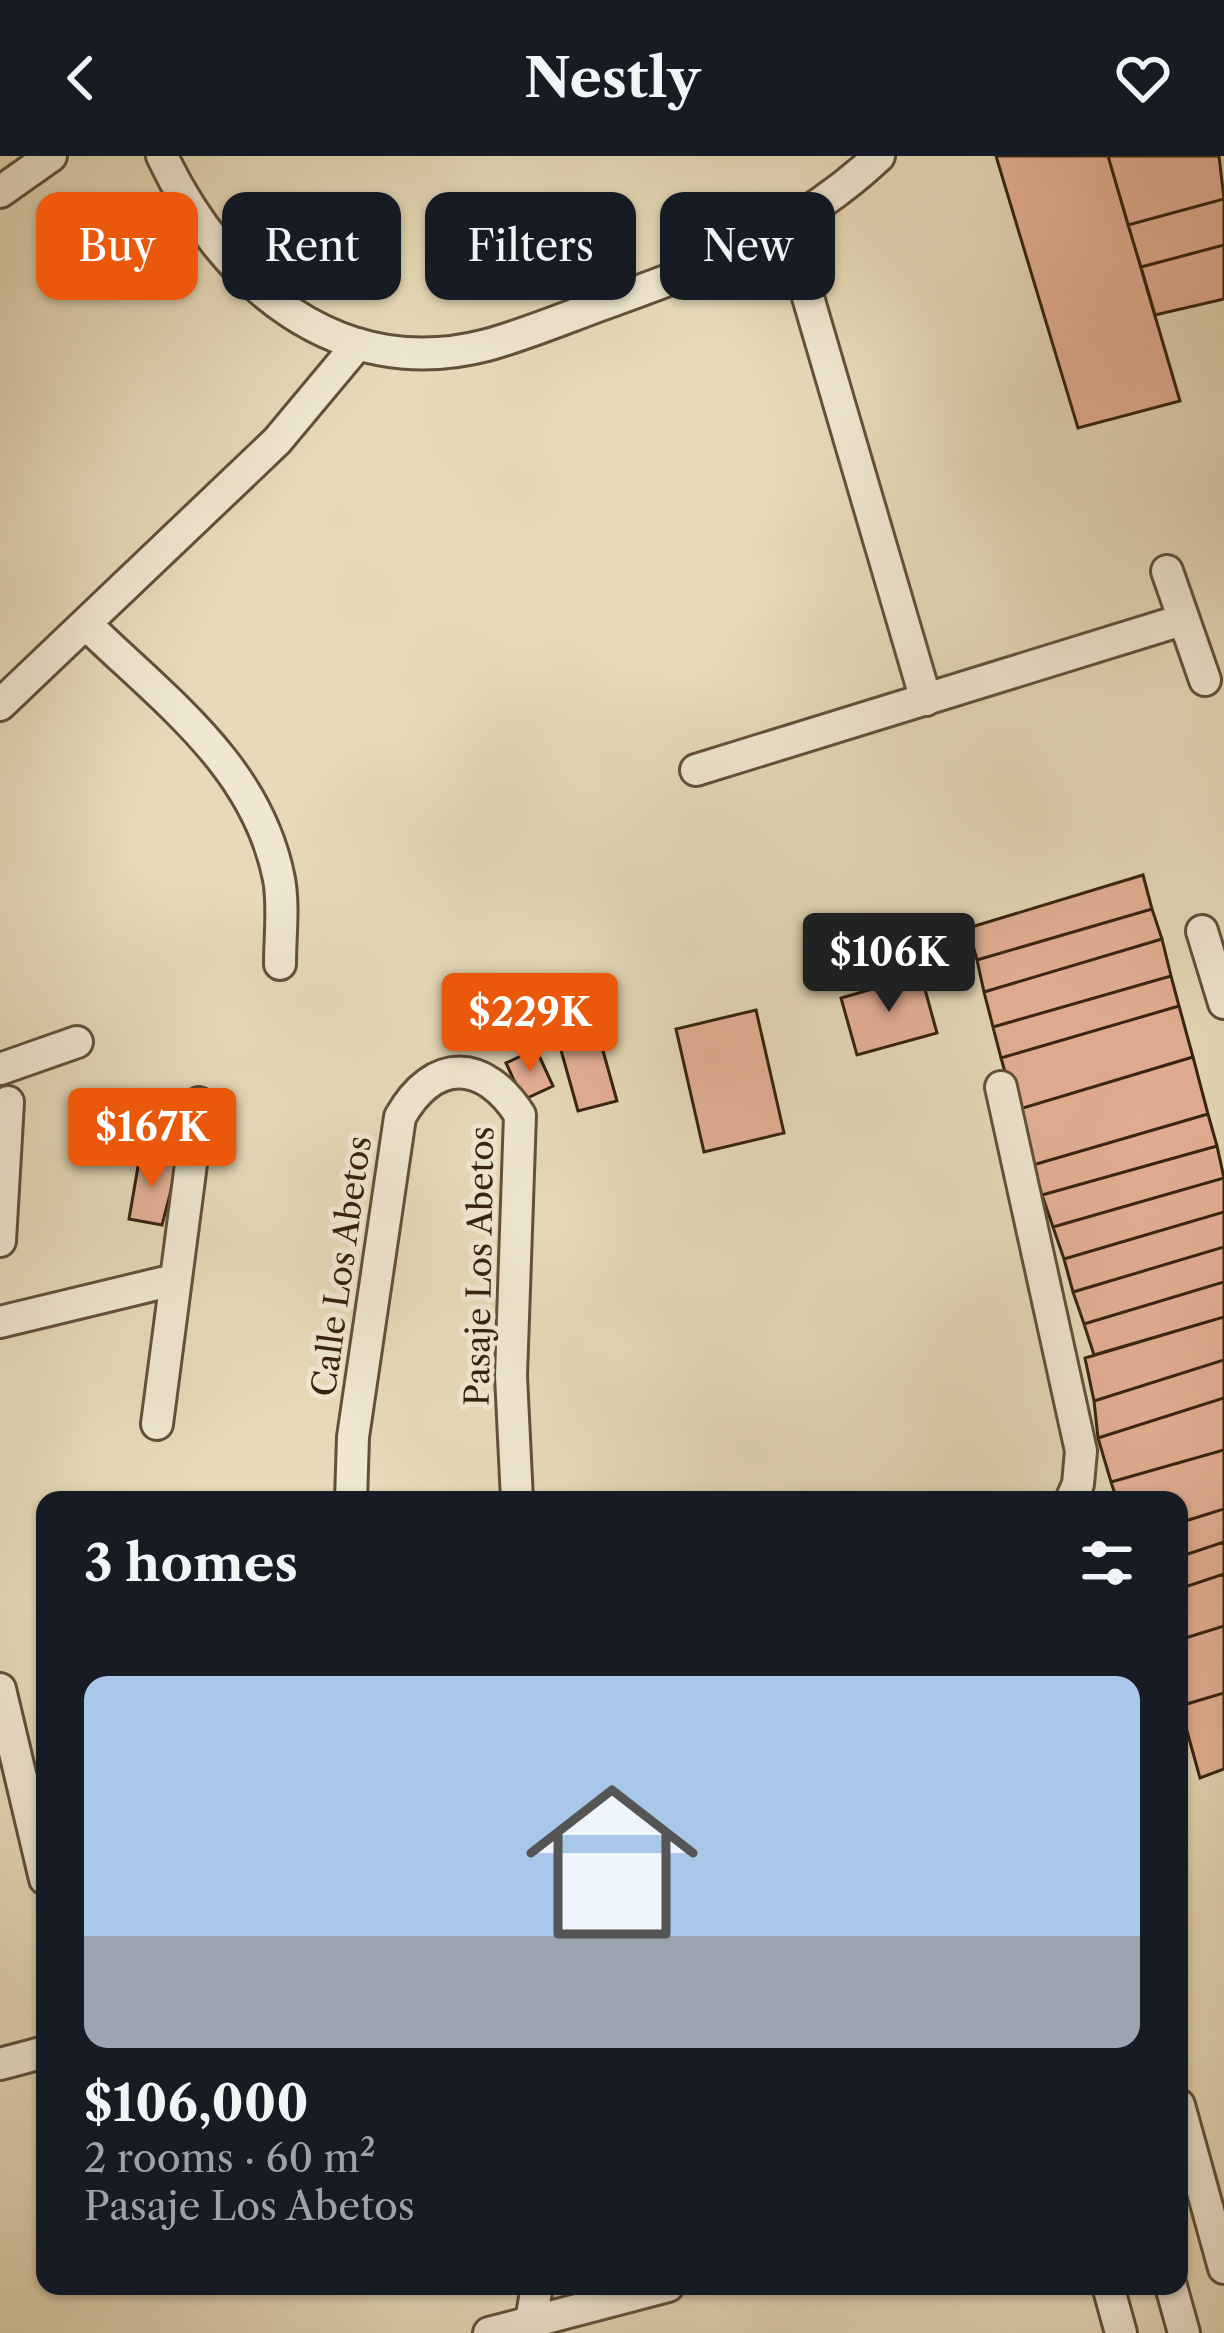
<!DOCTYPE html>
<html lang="en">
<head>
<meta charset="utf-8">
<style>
  :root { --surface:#171b24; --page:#242831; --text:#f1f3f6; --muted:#9ea1a6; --accent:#ea580c }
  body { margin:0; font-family:"Libre Caslon Text",serif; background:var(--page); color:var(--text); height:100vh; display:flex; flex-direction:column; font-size:45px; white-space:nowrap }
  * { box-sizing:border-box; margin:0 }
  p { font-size:39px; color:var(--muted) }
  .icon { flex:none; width:66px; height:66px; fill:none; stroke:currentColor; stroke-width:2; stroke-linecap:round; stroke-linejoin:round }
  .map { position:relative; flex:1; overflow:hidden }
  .details { position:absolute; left:36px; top:1335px; width:1152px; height:804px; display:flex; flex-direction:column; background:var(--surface); border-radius:24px; box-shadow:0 3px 9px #0004 }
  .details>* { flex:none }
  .guide { position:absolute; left:36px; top:36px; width:1152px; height:108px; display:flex; gap:24px }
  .price { position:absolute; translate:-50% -102px; padding:0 27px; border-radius:12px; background:var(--accent); color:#fff; font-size:39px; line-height:78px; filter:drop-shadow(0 3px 6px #0008) }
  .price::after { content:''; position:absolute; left:50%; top:72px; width:36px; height:27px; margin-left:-18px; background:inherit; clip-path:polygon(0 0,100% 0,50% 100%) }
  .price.selected { background:#222; color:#fff }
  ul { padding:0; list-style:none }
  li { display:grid; align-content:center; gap:24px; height:636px; padding:0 48px }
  li span { display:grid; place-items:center; height:372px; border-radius:24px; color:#555 }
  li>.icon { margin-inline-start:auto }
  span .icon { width:216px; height:216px; fill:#fffc; stroke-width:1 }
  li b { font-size:51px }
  h2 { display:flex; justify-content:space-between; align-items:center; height:144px; padding:0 48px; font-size:51px }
  .tag { padding:0 42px; border-radius:24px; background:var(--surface); box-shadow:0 3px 9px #0004; font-size:42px; line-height:108px }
  .tag.selected { background:var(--accent); color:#fff }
  header { display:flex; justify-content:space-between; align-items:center; height:156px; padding:0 48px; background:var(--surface); font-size:54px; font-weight:800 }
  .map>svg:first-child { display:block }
</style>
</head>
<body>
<header><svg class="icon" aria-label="back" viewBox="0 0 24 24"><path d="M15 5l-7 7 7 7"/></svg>Nestly<svg class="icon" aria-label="heart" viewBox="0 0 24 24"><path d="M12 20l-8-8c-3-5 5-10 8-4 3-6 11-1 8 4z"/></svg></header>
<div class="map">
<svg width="1224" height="2177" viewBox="0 0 1224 2177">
  <rect width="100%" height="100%" fill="#e6dab8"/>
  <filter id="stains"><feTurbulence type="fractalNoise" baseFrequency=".00167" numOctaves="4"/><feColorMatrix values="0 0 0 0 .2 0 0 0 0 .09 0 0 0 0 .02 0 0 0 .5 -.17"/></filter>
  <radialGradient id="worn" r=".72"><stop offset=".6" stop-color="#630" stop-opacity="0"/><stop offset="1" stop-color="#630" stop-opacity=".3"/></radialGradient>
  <path fill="#e5b196" stroke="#352310" stroke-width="3" d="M996,0H1108L1180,245L1078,272Z
    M1108,0H1219L1224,43L1128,69Z
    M1224,43V89L1141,111L1128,69Z
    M1224,89V143L1155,159L1141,111Z
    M1143,719L1152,753L977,804L968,772Z
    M1152,753L1162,783L984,836L977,804Z
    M1162,783L1171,820L993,871L984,836Z
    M921,819L937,877L857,899L841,842Z
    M1171,820L1179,850L1001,902L993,871Z
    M1179,850L1193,901L1016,954L1001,902Z
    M756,854L784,977L704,996L676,873Z
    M598,877L617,945L578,955L559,887Z
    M536,893L553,930L523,944L506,907Z
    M1193,901L1208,958L1033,1009L1016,954Z
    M1208,958L1217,990L1042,1039L1033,1009Z
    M1217,990L1224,1022L1053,1071L1042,1039Z
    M140,999L178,1007L162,1069L129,1063Z
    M1224,1022V1056L1064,1103L1053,1071Z
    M1224,1056V1091L1073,1136L1064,1103Z
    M1224,1091V1126L1084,1168L1073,1136Z
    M1224,1126V1161L1094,1199L1084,1168Z
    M1224,1161V1204L1094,1245L1085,1202Z
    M1224,1204V1242L1098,1282L1094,1245Z
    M1224,1242V1294L1111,1326L1098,1282Z
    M1224,1294V1353L1179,1367V1344H1117L1111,1326Z
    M1224,1353V1386L1179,1401V1367Z
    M1224,1386V1418L1179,1433V1401Z
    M1224,1418V1470L1179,1484V1433Z
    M1224,1470V1537L1180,1550L1179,1484Z
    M1224,1537V1613L1200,1622L1180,1550Z"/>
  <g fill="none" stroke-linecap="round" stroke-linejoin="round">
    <defs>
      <path id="street" d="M162,0C222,127 338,228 487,189C531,177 574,158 617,143C716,108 801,73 879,0
        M0,36L51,0
        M788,73L926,544
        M1167,415L1205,524
        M86,468C165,545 257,610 279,723C284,750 280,780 280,808
        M0,549L277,285L358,188
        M696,614L1182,464
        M1202,775L1224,847
        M0,913L77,886
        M1001,931L1081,1295L1078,1328L1071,1344
        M0,1085L8,946
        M0,1166L174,1124
        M157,1268L199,947
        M351,1344L353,1281L400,961C434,901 484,903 520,959L511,1220L517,1344
        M0,1533L45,1723
        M0,1908L45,1896
        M1179,1949L1224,2112
        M1108,2130L1121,2177
        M1171,2130L1184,2177
        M489,2177L668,2130
        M529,2177L537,2130"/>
    </defs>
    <use href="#street" stroke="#61513a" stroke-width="36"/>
    <use href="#street" stroke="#efe7d1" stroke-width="30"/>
  </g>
  <g text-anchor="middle" stroke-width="10" stroke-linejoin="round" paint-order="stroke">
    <g font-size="33" fill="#352310" stroke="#efe7d1">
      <text transform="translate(341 1110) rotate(-82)" y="12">Calle Los Abetos</text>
      <text transform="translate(479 1110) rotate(-89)" y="12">Pasaje Los Abetos</text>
    </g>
  </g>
  <rect width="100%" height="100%" filter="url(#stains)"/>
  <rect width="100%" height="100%" fill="url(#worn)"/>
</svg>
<b class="price selected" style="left:889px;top:859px">$106K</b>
<b class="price" style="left:530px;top:919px">$229K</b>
<b class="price" style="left:152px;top:1034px">$167K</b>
<div class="guide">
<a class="tag selected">Buy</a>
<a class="tag">Rent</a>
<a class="tag">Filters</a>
<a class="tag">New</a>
</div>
<section class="details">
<h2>3 homes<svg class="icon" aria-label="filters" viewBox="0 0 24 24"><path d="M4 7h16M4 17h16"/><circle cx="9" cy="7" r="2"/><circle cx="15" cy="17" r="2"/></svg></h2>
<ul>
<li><span style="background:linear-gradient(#a9c7e8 70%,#9aa5b1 0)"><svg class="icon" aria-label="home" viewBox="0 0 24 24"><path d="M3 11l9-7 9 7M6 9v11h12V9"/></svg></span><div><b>$106,000</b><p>2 rooms · 60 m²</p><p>Pasaje Los Abetos</p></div></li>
</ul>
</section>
</div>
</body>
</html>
